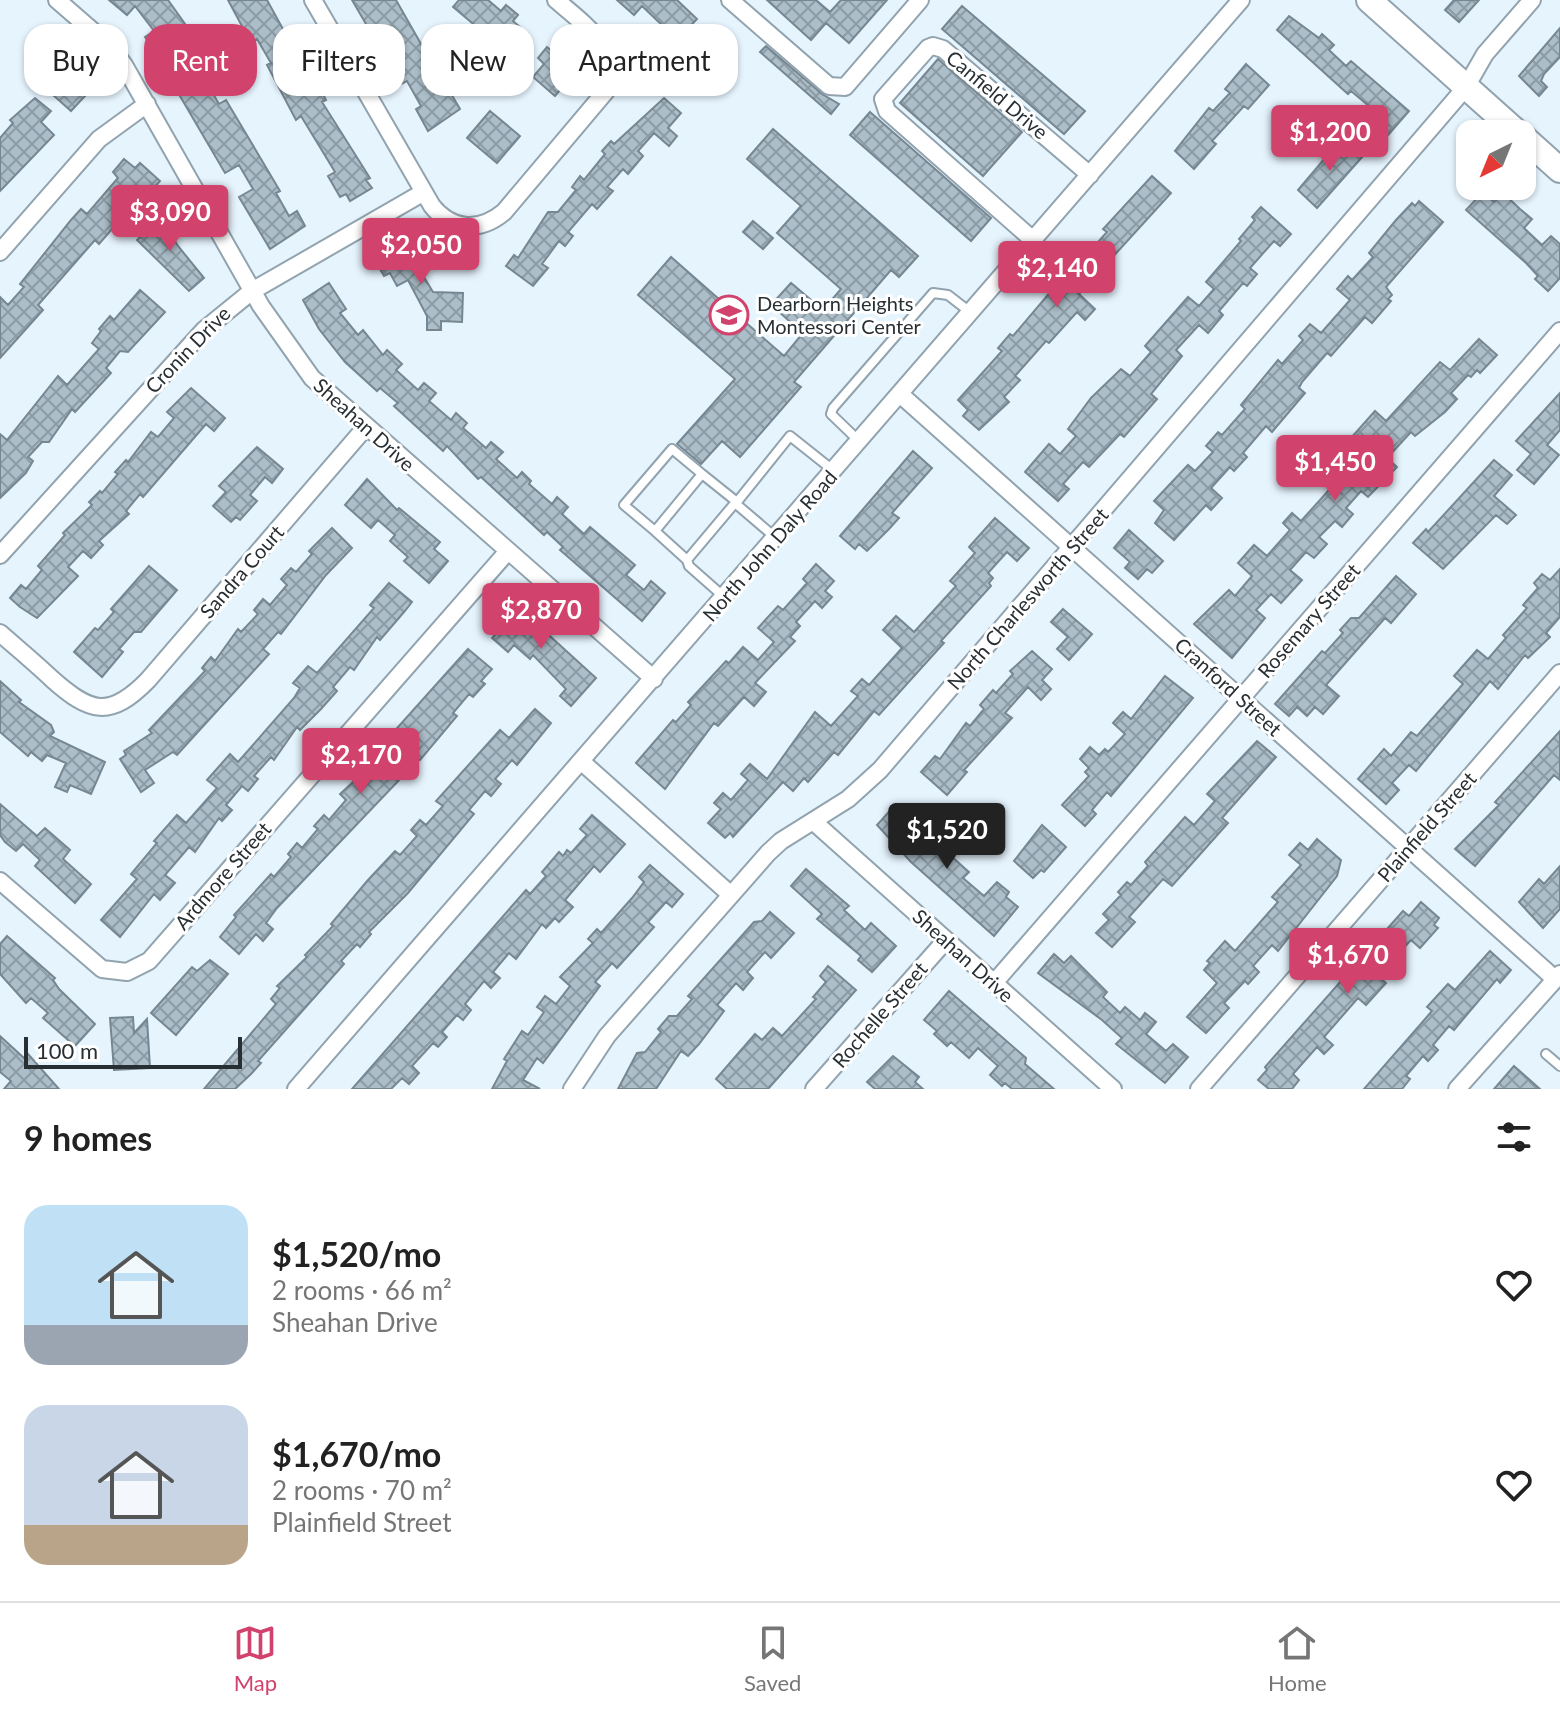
<!DOCTYPE html>
<html lang="en">
<head>
<meta charset="utf-8">
<style>
  :root { --surface:#fff; --page:#f2f2f2; --text:#222; --muted:#767676; --line:#e0e0e0; --accent:#d1436d }
  body { margin:0; font-family:Lato,sans-serif; background:var(--page); color:var(--text); height:100vh; display:flex; flex-direction:column; font-size:30px; white-space:nowrap }
  * { box-sizing:border-box; margin:0 }
  p { font-size:26px; color:var(--muted) }
  .icon { flex:none; width:44px; height:44px; fill:none; stroke:currentColor; stroke-width:2; stroke-linecap:round; stroke-linejoin:round }
  .map { position:relative; height:1089px; overflow:hidden }
  .sheet { display:flex; flex-direction:column; background:var(--surface); flex:1 }
  .sheet>* { flex:none }
  .top-card { position:absolute; left:24px; top:24px; width:800px; height:72px; display:flex; gap:16px }
  .needle { width:52px; rotate:223deg }
  .tools { position:absolute; left:1456px; top:120px; display:grid; gap:16px }
  .tools a { display:grid; place-items:center; width:80px; height:80px; border-radius:16px; background:var(--surface); box-shadow:0 2px 6px #0004; font-size:40px }
  .scale { position:absolute; left:24px; bottom:20px; width:218px; box-sizing:border-box; padding-left:8px; border:4px solid #282f33; border-top:0; font-size:22px; line-height:28px; white-space:nowrap; color:#282f33; -webkit-text-stroke:6px #fff; paint-order:stroke }
  .price { position:absolute; translate:-50% -68px; padding:0 18px; border-radius:8px; background:var(--accent); color:#fff; font-size:26px; line-height:52px; filter:drop-shadow(0 2px 4px #0008) }
  .price::after { content:''; position:absolute; left:50%; top:48px; width:24px; height:18px; margin-left:-12px; background:inherit; clip-path:polygon(0 0,100% 0,50% 100%) }
  .price.current { background:#222; color:#fff }
  ul { padding:0; list-style:none }
  li { display:flex; align-items:center; gap:24px; height:200px; padding:0 24px }
  li span { display:grid; place-items:center; flex:none; width:224px; height:160px; border-radius:24px; color:#555 }
  li>.icon { margin-inline-start:auto }
  span .icon { width:96px; height:96px; fill:#fffc; stroke-width:1 }
  li b { font-size:34px }
  h2 { display:flex; justify-content:space-between; align-items:center; height:96px; padding:0 24px; font-size:34px }
  .pill { padding:0 28px; border-radius:24px; background:var(--surface); box-shadow:0 2px 6px #0004; font-size:28px; line-height:72px }
  .pill.current { background:var(--accent); color:#fff }
  .tabs { display:flex; justify-content:space-around; align-items:center; height:112px; border-top:2px solid var(--line); background:var(--surface); font-size:22px; color:var(--muted) }
  .tabs a { display:grid; justify-items:center; gap:4px }
  .tabs .current { color:var(--accent) }
  .map>svg:first-child { display:block }
</style>
</head>
<body>
<div class="map">
<svg width="1560" height="1089" viewBox="0 0 1560 1089">
  <defs>
    <pattern id="building-cross-hatch" width="8" height="8" patternUnits="userSpaceOnUse" patternTransform="scale(2)"><rect width="8" height="8" fill="#acbec9"/><path d="M0 0l8 8M0 8l8-8" fill="none" stroke="#8c9ba4"/></pattern>
  </defs>
  <rect width="100%" height="100%" fill="#e6f4fe"/>
  <path fill="url(#building-cross-hatch)" stroke="#768792" stroke-width="2" d="M109,0H168L188,28L180,34L197,63L207,58L216,74L205,80L219,104L226,100L280,191L276,193L289,216L297,211L305,226L270,249L239,197L253,189L239,165L225,173L170,79L173,78L169,70L172,69L160,48L156,52L145,37L154,31L135,6L127,15Z
    M228,0H267L295,51L299,49L310,68L326,100L322,102L370,178L366,180L372,188L350,201L346,194L340,197L328,176L335,172L301,116L296,120L267,65L271,63L257,39L251,43Z
    M352,0H396L433,65L430,67L445,95L450,92L460,109L428,131L416,109L421,106L407,81L401,84Z
    M459,0H488L501,11L506,5L518,15L513,21L527,33L509,54L453,7Z
    M617,0H677L697,19L671,46L658,34L665,28L642,6L634,15Z
    M767,0H816L830,12L841,0H887L849,43L826,23L811,40Z
    M1454,0H1479L1459,22L1445,10Z
    M962,6L1085,111L1064,134L942,29Z
    M1289,16L1319,38L1322,34L1334,45L1329,50L1346,66L1351,61L1409,111L1382,142L1368,129L1377,118L1373,115L1376,112L1351,91L1348,94L1277,30Z
    M1560,28V57L1544,74L1541,81L1547,87L1539,96L1519,76Z
    M766,46L822,94L839,104L831,114L760,52Z
    M547,47L576,71L555,96L533,77L544,64L538,58Z
    M676,52L710,56L709,62L717,63L715,77L707,76L705,90L667,85L670,70L699,73Z
    M938,59L1022,132L983,176L900,103Z
    M1246,64L1269,85L1248,109L1244,106L1212,141L1216,144L1194,169L1175,151L1209,108L1213,111L1230,93L1225,89Z
    M78,68L96,84L71,111L53,95Z
    M35,98L51,111L41,122L54,135L0,191V138L13,123L10,120Z
    M664,98L681,113L668,128L677,136L669,146L654,133L638,151L643,156L628,174L623,169L607,187L613,191L597,209L592,204L568,232L573,236L565,246L559,241L542,264L548,268L533,286L506,266L514,255L518,258L548,212H558L576,190L572,187L580,176L584,180L605,154L602,151L611,141L614,144Z
    M490,111L520,136L497,163L467,138Z
    M870,112L991,218L971,241L850,135Z
    M773,129L918,256L899,277L891,270L794,382L801,387L740,457L722,441L701,464L677,444L735,379L638,295L671,257L784,356L803,333L771,305L791,283L823,310L841,289L777,233L801,206L747,159Z
    M1342,138L1363,156L1317,208L1298,190Z
    M124,159L135,168L140,163L160,181L150,192L147,189L99,244L95,240L38,305L43,310L0,358V297L8,305L24,287L20,284L71,220L81,209L87,214L118,178L113,172Z
    M1152,176L1171,193L1079,294L1095,309L1085,320L1077,312L1049,343L1046,341L1015,376L1020,380L1004,397L1009,402L979,430L963,416L968,410L958,400L1002,351L998,348L1010,334L1013,336L1062,278L1066,281L1082,263L1077,259L1087,247L1091,250L1107,232L1103,229Z
    M1483,192L1494,202L1503,193L1520,209L1532,219L1524,228L1542,245L1551,236L1560,244V278L1548,291L1535,279L1538,276L1526,263L1466,210Z
    M1419,201L1443,222L1386,287L1392,295L1388,299L1391,301L1372,323L1365,317L1331,356L1327,353L1302,382L1299,388L1305,393L1272,432L1266,426L1243,453L1247,457L1234,471L1230,467L1211,488L1222,498L1211,510L1206,505L1174,540L1155,523L1164,510L1154,501L1188,465L1195,471L1213,452L1206,446L1218,432L1222,435L1245,409L1241,405L1278,360L1282,364L1303,340L1299,336L1310,324L1321,333L1350,300L1337,289L1348,276L1352,280L1373,257L1369,253L1396,220L1412,203L1415,206Z
    M1261,207L1291,234L1280,246L1274,241L1250,268L1257,274L1247,286L1243,283L1219,311L1223,315L1208,333L1199,325L1176,350L1182,356L1151,394L1157,399L1124,437L1120,434L1089,467L1083,462L1063,484L1069,489L1058,501L1025,472L1049,444L1060,454L1076,436L1068,429L1091,398L1121,369L1130,376L1151,352L1145,346L1188,297L1199,306L1214,289L1206,282L1241,241L1239,239L1255,220L1252,217Z
    M163,215L178,233L173,238L178,246L204,278L189,291L137,240Z
    M753,221L773,238L763,249L743,232Z
    M407,238L419,260L415,262L433,292L463,293L462,322L441,321V330H427V316L408,280L397,286L390,273L384,276L374,259Z
    M329,283L346,309L340,313L358,335L363,330L383,355L387,350L402,364L396,370L418,390L424,383L436,393L429,401L451,420L456,413L467,423L463,428L486,448L491,442L503,452L496,459L517,478L522,472L531,481L529,484L552,504L557,497L568,507L562,514L584,534L590,527L635,565L626,575L644,590L651,581L665,593L642,621L560,550L563,547L547,532L544,535L481,477L478,479L447,446L443,451L394,406L398,403L380,388L377,391L345,362L319,329L303,300Z
    M140,290L165,312L128,352L120,351L106,368L111,373L75,412L72,409L49,442H42L28,457L33,461L26,473L0,498V434L7,440L58,376L67,385L99,349L92,343L101,331L99,329L110,316L114,320Z
    M1479,339L1497,355L1480,373L1477,370L1471,377L1468,375L1451,393L1457,399L1445,412L1415,436L1411,432L1387,458L1397,467L1368,497L1361,491L1346,508L1353,514L1342,527L1335,521L1319,537L1327,544L1314,558L1306,552L1290,570L1302,580L1281,603L1271,594L1256,610L1265,618L1232,658L1194,624L1229,590L1235,596L1252,576L1238,563L1254,545L1267,556L1290,530L1283,523L1292,513L1301,521L1365,450L1351,438L1375,411L1386,421L1440,362L1450,370Z
    M191,388L225,418L214,431L206,424L143,497L140,494L126,511L129,514L99,541L103,545L91,558L83,551L68,567L78,576L37,618L20,607L10,598L21,585L26,589L42,570L38,566L65,535L63,533L92,505L89,502L100,491L102,493L118,474L115,472L126,460L128,462L151,432L158,437L174,418L167,412Z
    M1560,393V430L1547,445L1559,455L1534,484L1517,470L1531,454L1516,441Z
    M257,447L283,469L272,483L265,477L250,495L257,501L240,520L236,517L231,522L213,506L226,492L219,486Z
    M913,451L932,468L892,513L899,518L889,529L867,551L859,544L855,549L840,536Z
    M1494,460L1512,475L1494,496L1516,515L1507,524L1496,515L1443,569L1413,543L1426,529L1428,532Z
    M367,479L397,510L399,508L440,542L434,549L448,561L429,583L404,561L408,557L390,541L395,535L378,520L371,528L345,505Z
    M995,518L1029,548L1017,561L1007,552L988,573L993,578L989,583L991,586L941,641L944,643L879,715L874,711L838,755L834,752L808,782L804,778L793,791L783,782L733,837L730,833L725,838L708,823L721,809L714,803L723,793L731,800L748,780L741,774L750,764L767,779L815,712L831,726L858,696L851,691L862,679L869,685L902,648L883,630L896,616L914,632L956,586L950,581L975,553L969,547Z
    M332,528L352,548L326,575L281,634L278,632L263,649L269,654L177,755L173,752L145,770L154,783L141,792L120,759L126,755L124,751L152,733L149,730L205,671L202,668L211,657L215,661L238,629L241,632L258,614L254,610L263,599L270,605L287,585L281,579L291,568L296,572L312,554L309,551Z
    M1129,530L1163,561L1152,573L1147,569L1138,579L1125,568L1130,562L1114,548Z
    M816,564L834,581L825,591L832,597L822,608L815,601L796,622L800,626L790,637L795,641L755,683L766,692L754,706L744,697L718,726L714,723L665,789L636,763L673,720L676,722L691,705L688,702L726,661L729,663L743,647L758,660L774,642L758,628L778,606L783,610L807,583L803,579Z
    M149,566L177,590L141,632H134L119,649L123,652L102,677L74,652L95,628L98,630L114,612L111,609Z
    M1560,569V617L1546,633L1550,637L1528,658L1525,655L1498,689L1490,681L1416,771L1409,765L1392,783L1399,790L1386,804L1358,779L1384,749L1391,756L1411,732L1417,736L1463,684L1454,676L1477,650L1488,659L1506,638L1503,635L1527,608L1523,605L1538,588L1534,583L1542,574L1550,580Z
    M1396,576L1416,594L1391,623L1385,618L1326,685L1339,696L1323,714L1315,707L1307,716L1297,707L1289,716L1275,704L1322,651L1325,653L1343,633L1340,630L1351,618H1359Z
    M389,583L412,602L404,612L380,640L377,637L354,670L350,667L333,687L337,691L321,709L300,730L297,727L274,760L271,757L254,776L258,779L248,791L242,786L226,805L232,810L222,821L219,818L195,852L189,847L165,875L175,883L160,900L154,894L120,937L101,920L137,879L131,874L157,843L154,841L177,815L186,823L217,788L207,780L230,754L238,762L294,698L300,688L293,683L308,666L317,673L374,608L370,605Z
    M508,602L538,631L541,628L596,678L571,706L560,696L566,689L533,655L530,659L514,645L508,652L492,638L495,635L486,628Z
    M1063,609L1092,634L1069,660L1057,649L1068,637L1051,622Z
    M468,649L492,669L481,681L485,684L473,697L469,694L453,713L457,716L420,760L409,751L393,769L402,777L277,908L266,923L273,929L263,941L256,934L239,954L220,937L236,917L234,915L271,874L274,877L291,857L288,854L297,843L302,848L318,829L314,826L324,815L329,820L346,800L340,794L368,768L364,765Z
    M1032,651L1052,669L1042,680L1051,689L1041,700L1028,687L1005,713L1012,718L964,770L967,772L947,795L921,772L935,756L940,759L966,723L970,726L984,709L980,705L993,690L996,693L1013,674L1010,671Z
    M1165,676L1193,698L1111,796L1107,792L1092,810L1096,814L1085,826L1062,805L1089,776L1085,772L1089,768L1080,759L1090,747L1099,755L1105,749L1108,752L1125,734L1113,723L1123,712L1131,719Z
    M0,681L21,700L19,702L51,725L54,732L50,736L105,762L91,794L70,785L67,792L55,787L66,763L47,755L42,761L31,752L28,756L0,732Z
    M535,709L551,723L517,765L512,760L495,779L501,784L491,796L485,791L469,810L474,814L408,893L369,932L371,934L360,947L357,944L341,961L344,964L258,1061L261,1063L251,1074L235,1089H204L276,1004L271,999L280,988L277,986L307,957L305,955L333,926L331,924L368,880L395,851L400,855L417,836L411,830L420,820L426,825L443,806L436,801L446,790L500,730L509,738Z
    M1560,731V780L1554,775L1475,866L1455,849L1499,805L1495,802Z
    M1257,741L1276,757L1222,818L1228,823L1172,886L1163,879L1129,917L1135,922L1112,947L1096,933L1109,920L1103,914L1121,895L1118,892L1127,882L1131,885L1148,866L1145,862L1185,817L1194,825L1215,801L1207,794Z
    M0,804L37,836L45,828L70,850L63,859L91,884L75,903L35,866L40,860L23,844L16,851L5,842L0,835Z
    M896,804L924,822L917,830L940,850L945,843L955,852L951,856L969,872L963,878L984,896L997,882L1009,892L1006,897L1018,907L994,936L911,862L877,825Z
    M592,815L625,844L600,872L594,866L565,900L573,907L559,922L555,918L546,928L542,924L516,959L509,953L493,972L500,978L491,988L484,981L465,1004L471,1010L463,1020L457,1015L442,1032L447,1037L438,1047L433,1043L412,1066L419,1073L409,1084L402,1078L391,1089H352L526,890L530,894L546,876L542,872L559,852L563,856L567,850L571,853L587,835L580,829Z
    M1042,825L1066,847L1044,872L1041,870L1033,878L1014,861Z
    M1317,839L1341,860L1337,876L1278,951L1272,945L1253,966L1259,972L1248,984L1245,981L1224,1003L1229,1008L1206,1033L1187,1017L1217,983L1204,970L1210,963L1207,961L1225,941L1235,951L1270,911L1278,902L1272,897L1301,865L1289,855L1300,843L1308,850Z
    M650,865L683,894L672,907L666,902L648,922L654,927L617,968L612,963L595,982L600,986L543,1063L537,1058L523,1080L540,1089H492L507,1061L504,1059L522,1031L528,1035L544,1012L537,1007L545,996L556,1004L570,986L560,977L593,943L588,939L597,929L601,933L632,898L644,882L639,877Z
    M1560,866V909L1543,928L1519,902L1539,879L1544,884Z
    M806,869L849,906L844,910L865,930L871,923L896,946L872,972L858,960L861,956L817,919L822,914L791,886Z
    M1421,902L1439,918L1434,925L1438,928L1420,948L1411,940L1378,976L1386,983L1366,1005L1358,998L1324,1037L1333,1045L1324,1054L1317,1047L1293,1074L1299,1080L1292,1089H1269L1258,1080L1267,1070L1265,1067L1403,911L1409,916Z
    M770,912L794,933L771,958L765,952L747,972L753,978L743,990L736,983L717,1005L724,1011L699,1044L688,1056L681,1051L656,1089H618L637,1053L645,1052L661,1032L658,1029L669,1016H677L692,999L688,996L754,922L762,921Z
    M7,936L55,978L53,980L59,989L95,1024L75,1046L43,1018L48,1013L31,998L26,1003L0,974V944Z
    M1490,951L1511,970L1500,983L1497,979L1454,1030L1449,1026L1433,1045L1438,1050L1428,1061L1423,1056L1406,1076L1410,1079L1402,1089H1364L1432,1011L1427,1007L1448,984L1455,990Z
    M1054,954L1064,963L1071,956L1107,992L1103,997L1120,1013L1125,1007L1140,1020L1145,1013L1156,1022L1146,1034L1166,1051L1173,1044L1188,1057L1165,1083L1116,1044L1122,1038L1102,1020L1038,973Z
    M210,960L228,974L176,1035L151,1013L192,967L197,971Z
    M828,966L856,990L768,1089H727L716,1079L755,1034L762,1040L773,1028L782,1036L816,999L813,997L826,982L820,976Z
    M949,991L1026,1058L1025,1064L1054,1089H1012L1005,1083L1002,1086L990,1075L998,1066L978,1048L969,1058L951,1042L947,1046L934,1034L937,1031L924,1020Z
    M133,1017L134,1033L147,1019L150,1068L114,1070L110,1018Z
    M0,1036L24,1058L28,1054L59,1089H4L11,1081L0,1072Z
    M893,1056L919,1077L915,1082L923,1089H875L867,1082Z
    M1514,1066L1540,1089H1494Z"/>
  <g fill="none" stroke-linecap="round" stroke-linejoin="round">
    <defs>
      <path id="lane" d="M859,441L831,414L833,408L933,293L948,295L970,312
        M655,531L624,505L672,449L702,474
        M687,560L655,531L702,474L737,502L790,436L834,471
        M723,596L689,566L687,560L735,503L776,538
        M1546,1054L1560,1066"/>
      <path id="street" d="M57,0L110,46L124,65L261,306L312,378L654,679
        M313,0L432,206C452,231 480,232 504,212L606,91C621,48 585,25 556,0
        M730,0L829,86L845,87L920,0
        M610,69H629
        M1033,240L887,111L883,99L928,48L933,46L943,49L1090,175
        M463,247L466,226
        M0,252L99,139L147,104
        M901,395L1555,979
        M0,555L204,330L252,291L424,192
        M0,633C17,648 35,663 52,679C90,713 110,719 148,680L365,428
        M582,762L731,895
        M814,822L1113,1089
        M0,881L102,969L127,972L149,961L508,551
        M994,983L1560,331
        M296,1089L1241,0
        M572,1089L607,1036L768,853L781,841L848,799L880,770L1466,87L1485,54L1532,0
        M814,1089L946,940
        M1199,1089L1560,673
        M1457,1089L1560,974"/>
      <path id="secondary" d="M1369,0L1519,134
        M1522,136L1560,170"/>
    </defs>
    <use href="#lane" stroke="#91a3ae" stroke-width="12"/>
    <use href="#street" stroke="#91a3ae" stroke-width="20"/>
    <use href="#secondary" stroke="#91a3ae" stroke-width="28"/>
    <use href="#lane" stroke="#fff" stroke-width="8"/>
    <use href="#street" stroke="#fff" stroke-width="16"/>
    <use href="#secondary" stroke="#fff" stroke-width="24"/>
  </g>
  <defs>
    <symbol id="school-ring" viewBox="-11 -11 22 22"><circle r="9.5" fill="#fff" stroke="#d1436d" stroke-width="1.5"/><path d="M0-5L7-2L0 1L-7-2ZM-4 1L0 2.5L4 1V4Q0 6-4 4Z" fill="#d1436d"/></symbol>
  </defs>
  <g fill-rule="evenodd">
    <use href="#school-ring" x="707" y="293" width="44" height="44"/>
  </g>
  <g text-anchor="middle" stroke-width="6" stroke-linejoin="round" paint-order="stroke">
    <g font-size="20" fill="#282f33" stroke="#fff">
      <text transform="translate(997 95) rotate(40)" y="7">Canfield Drive</text>
      <text transform="translate(188 350) rotate(-46)" y="7">Cronin Drive</text>
      <text transform="translate(364 425) rotate(42)" y="7">Sheahan Drive</text>
      <text transform="translate(770 546) rotate(-49)" y="7">North John Daly Road</text>
      <text transform="translate(242 572) rotate(-49)" y="7">Sandra Court</text>
      <text transform="translate(1028 599) rotate(-49)" y="7">North Charlesworth Street</text>
      <text transform="translate(1309 621) rotate(-49)" y="7">Rosemary Street</text>
      <text transform="translate(1228 687) rotate(42)" y="7">Cranford Street</text>
      <text transform="translate(1427 827) rotate(-49)" y="7">Plainfield Street</text>
      <text transform="translate(223 876) rotate(-49)" y="7">Ardmore Street</text>
      <text transform="translate(963 956) rotate(42)" y="7">Sheahan Drive</text>
      <text transform="translate(880 1015) rotate(-49)" y="7">Rochelle Street</text>
    </g>
    <g font-size="20" fill="#282f33" stroke="#fff" text-anchor="start">
      <text x="757" y="311">Dearborn Heights<tspan x="757" dy="23">Montessori Center</tspan></text>
    </g>
  </g>
</svg>
<div class="tools">
<a><svg class="needle" viewBox="-14 -14 28 28"><path d="M0-13l5 13h-10z" fill="#e53935"/><path d="M0 13l5-13h-10z" fill="#767676"/></svg></a>
</div>
<div class="scale">100 m</div>
<b class="price" style="left:1330px;top:173px">$1,200</b>
<b class="price" style="left:170px;top:253px">$3,090</b>
<b class="price" style="left:421px;top:286px">$2,050</b>
<b class="price" style="left:1057px;top:309px">$2,140</b>
<b class="price" style="left:1335px;top:503px">$1,450</b>
<b class="price" style="left:541px;top:651px">$2,870</b>
<b class="price" style="left:361px;top:796px">$2,170</b>
<b class="price current" style="left:947px;top:871px">$1,520</b>
<b class="price" style="left:1348px;top:996px">$1,670</b>
<div class="top-card">
<a class="pill">Buy</a>
<a class="pill current">Rent</a>
<a class="pill">Filters</a>
<a class="pill">New</a>
<a class="pill">Apartment</a>
</div>
</div>
<section class="sheet">
<h2>9 homes<svg class="icon" aria-label="filters" viewBox="0 0 24 24"><path d="M4 7h16M4 17h16"/><circle cx="9" cy="7" r="2"/><circle cx="15" cy="17" r="2"/></svg></h2>
<ul>
<li><span style="background:linear-gradient(#bfe0f5 75%,#9aa5b1 0)"><svg class="icon" aria-label="home" viewBox="0 0 24 24"><path d="M3 11l9-7 9 7M6 9v11h12V9"/></svg></span><div><b>$1,520/mo</b><p>2 rooms · 66 m²</p><p>Sheahan Drive</p></div><svg class="icon" aria-label="heart" viewBox="0 0 24 24"><path d="M12 20l-8-8c-3-5 5-10 8-4 3-6 11-1 8 4z"/></svg></li>
<li><span style="background:linear-gradient(#c9d6e8 75%,#b9a48a 0)"><svg class="icon" aria-label="home" viewBox="0 0 24 24"><path d="M3 11l9-7 9 7M6 9v11h12V9"/></svg></span><div><b>$1,670/mo</b><p>2 rooms · 70 m²</p><p>Plainfield Street</p></div><svg class="icon" aria-label="heart" viewBox="0 0 24 24"><path d="M12 20l-8-8c-3-5 5-10 8-4 3-6 11-1 8 4z"/></svg></li>
</ul>
</section>
<nav class="tabs">
<a class="current"><svg class="icon" aria-label="map" viewBox="0 0 24 24"><path d="M3 6l6-2 6 2 6-2v14l-6 2-6-2-6 2zM9 4v14M15 6v14"/></svg>Map</a>
<a><svg class="icon" aria-label="saved" viewBox="0 0 24 24"><path d="M7 4h10v16l-5-4-5 4z"/></svg>Saved</a>
<a><svg class="icon" aria-label="home" viewBox="0 0 24 24"><path d="M3 11l9-7 9 7M6 9v11h12V9"/></svg>Home</a>
</nav>
</body>
</html>
